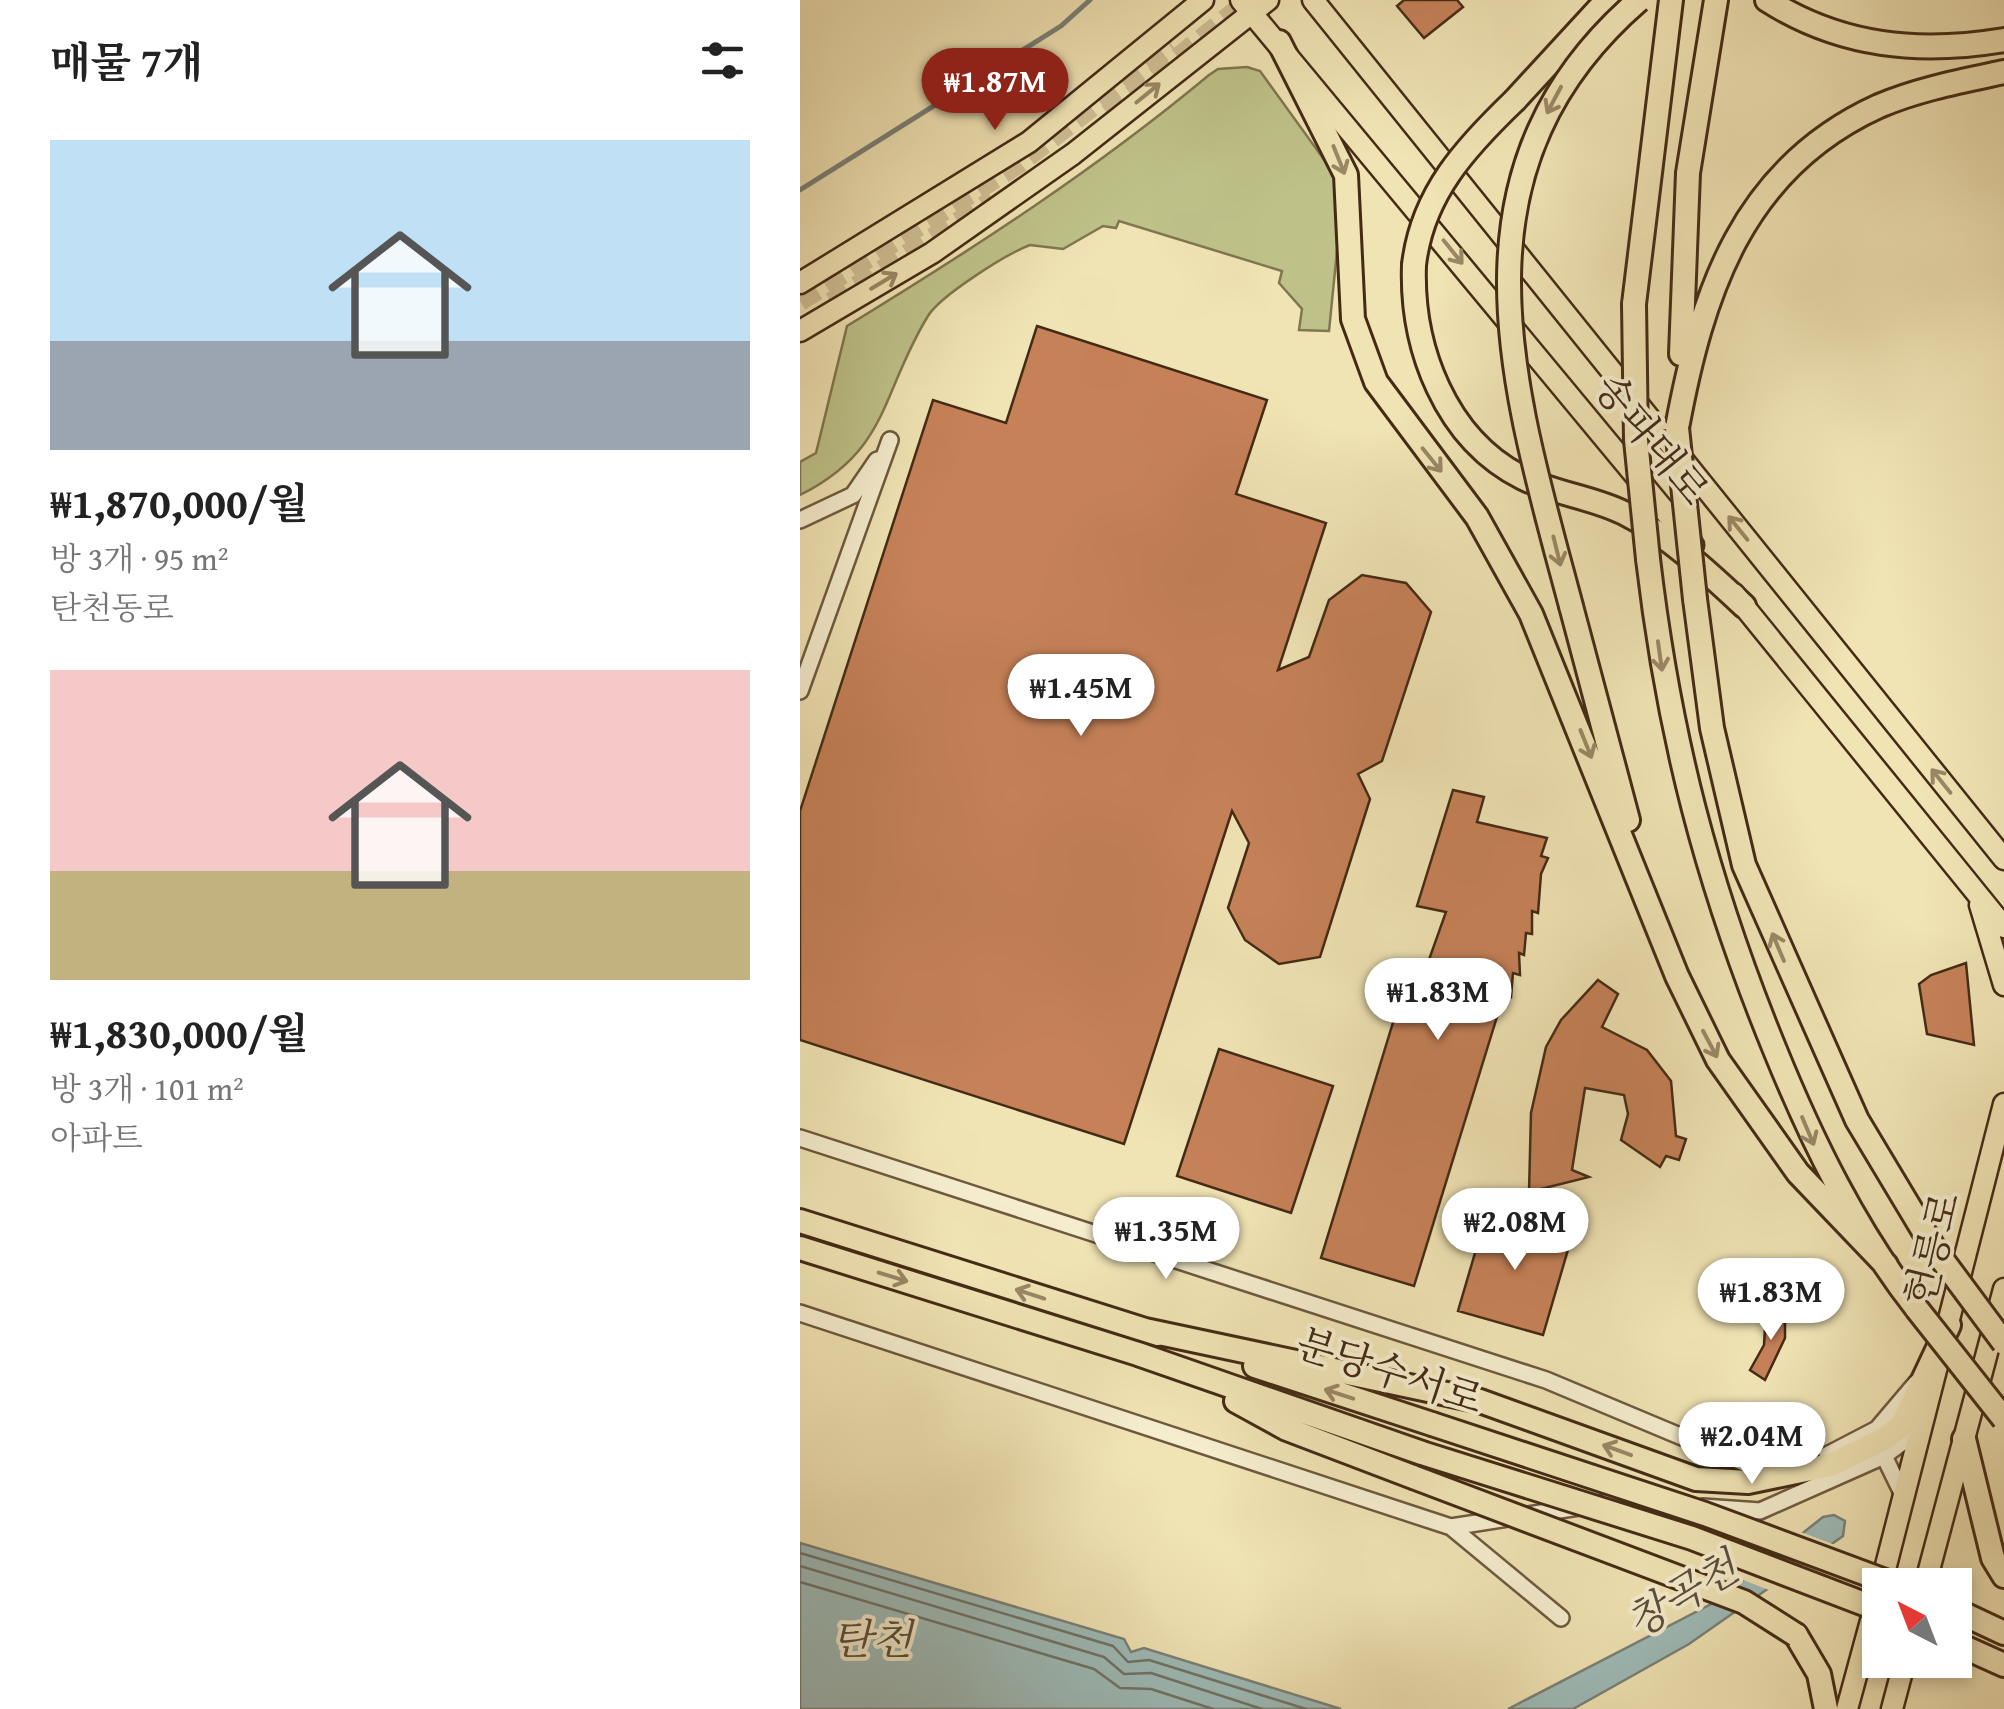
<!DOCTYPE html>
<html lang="ko">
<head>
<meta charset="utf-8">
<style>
  :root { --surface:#fff; --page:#f6f6f6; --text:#222; --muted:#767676; --accent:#8f2418 }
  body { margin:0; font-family:"Gentium Book Plus","Noto Serif KR",serif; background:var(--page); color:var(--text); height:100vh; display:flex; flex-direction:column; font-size:38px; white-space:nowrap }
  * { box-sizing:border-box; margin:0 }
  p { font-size:32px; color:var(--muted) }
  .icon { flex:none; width:55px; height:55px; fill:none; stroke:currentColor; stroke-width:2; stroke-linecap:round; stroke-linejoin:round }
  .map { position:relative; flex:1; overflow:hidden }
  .drawer { display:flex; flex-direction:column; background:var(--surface); width:800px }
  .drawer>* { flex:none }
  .needle { width:65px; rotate:318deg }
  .controls { position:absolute; left:1062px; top:1568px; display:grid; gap:20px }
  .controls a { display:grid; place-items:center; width:110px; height:110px; border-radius:0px; background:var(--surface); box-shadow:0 5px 15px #0003; font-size:50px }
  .price { position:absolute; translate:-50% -85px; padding:0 22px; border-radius:35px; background:#fff; color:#222; font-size:32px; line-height:65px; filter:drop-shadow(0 2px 5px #0008) }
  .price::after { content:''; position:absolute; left:50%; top:60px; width:30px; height:22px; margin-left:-15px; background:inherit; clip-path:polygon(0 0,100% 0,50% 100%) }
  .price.current { background:var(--accent); color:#fff }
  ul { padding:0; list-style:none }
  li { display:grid; align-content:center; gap:20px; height:530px; padding:0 50px }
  li span { display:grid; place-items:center; height:310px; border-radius:0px; color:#555 }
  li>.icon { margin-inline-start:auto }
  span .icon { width:180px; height:180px; fill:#fffc; stroke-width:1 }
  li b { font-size:42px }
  h2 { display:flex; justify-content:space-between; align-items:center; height:120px; padding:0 50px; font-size:42px }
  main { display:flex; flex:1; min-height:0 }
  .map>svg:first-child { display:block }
</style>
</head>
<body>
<main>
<section class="drawer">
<h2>매물 7개<svg class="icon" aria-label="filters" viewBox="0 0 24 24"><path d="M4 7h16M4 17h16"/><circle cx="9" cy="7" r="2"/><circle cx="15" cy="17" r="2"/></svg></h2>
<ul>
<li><span style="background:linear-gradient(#bfe0f5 65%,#9aa5b1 0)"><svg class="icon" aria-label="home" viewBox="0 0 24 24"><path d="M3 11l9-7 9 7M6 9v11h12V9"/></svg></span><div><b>₩1,870,000/월</b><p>방 3개 · 95 m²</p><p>탄천동로</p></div></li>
<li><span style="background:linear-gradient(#f6c9c9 65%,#c2b280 0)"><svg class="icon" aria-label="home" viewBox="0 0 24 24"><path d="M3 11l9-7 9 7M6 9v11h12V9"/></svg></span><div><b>₩1,830,000/월</b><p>방 3개 · 101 m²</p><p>아파트</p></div></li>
</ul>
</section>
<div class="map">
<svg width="1204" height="1709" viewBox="0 0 1204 1709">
  <rect width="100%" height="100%" fill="#f0e3b4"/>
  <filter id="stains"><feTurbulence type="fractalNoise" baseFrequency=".002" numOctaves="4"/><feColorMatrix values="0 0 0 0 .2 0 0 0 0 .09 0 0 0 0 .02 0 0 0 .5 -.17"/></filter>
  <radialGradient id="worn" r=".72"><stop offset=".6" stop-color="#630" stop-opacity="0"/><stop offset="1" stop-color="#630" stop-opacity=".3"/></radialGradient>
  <path fill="#bec289" stroke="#817650" stroke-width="2.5" d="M447,67L460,71L533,172L540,221L529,331L499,330L502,309L479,283L482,271L319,221L316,228L303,226L263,249L230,245C206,254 140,296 128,316C81,392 90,450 0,495V462L16,453L47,326C173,249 295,170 409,75L418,69Z"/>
  <path fill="#9ebbb8" stroke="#7a8177" stroke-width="2.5" d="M1034,1515L1045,1521L1043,1536L889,1644L773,1709H708L917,1601L1023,1517Z
    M0,1543L324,1639L331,1652L344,1648L541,1709H0Z"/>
  <path fill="#f0e3b4" d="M998,1531L1038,1546L974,1592L938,1578Z"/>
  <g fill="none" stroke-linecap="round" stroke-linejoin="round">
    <path stroke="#717367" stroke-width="2.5" d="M0,1553L313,1646L328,1662L349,1660L506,1709
      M0,1566L304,1657L324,1674L351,1673L462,1709
      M0,1582L294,1669L320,1688L351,1689L413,1709"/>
    <path stroke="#7a8177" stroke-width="5" d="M0,190L261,26L290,0"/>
  </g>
  <path fill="#c68158" stroke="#442b16" stroke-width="2.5" d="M604,0H657L663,7L624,38L597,6Z
    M237,326L467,400L436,494L526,523L478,670L509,657L529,600L562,575L606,583L631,612L582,761L558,774L570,799L520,957L479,964L445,940L428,908L449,843L432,811L324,1144L0,1040V811L133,400L206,423Z
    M653,790L684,797L677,822L747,838L741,856L748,858L741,874L738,913L732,911V934L726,933L724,955L719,953L720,975L713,973L711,997L704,994L614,1286L521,1258L606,980L620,985L646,912L617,906Z
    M1166,963L1174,1045L1127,1034L1119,984L1131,975Z
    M798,980L818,994L802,1027L847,1050L871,1081L876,1136L886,1139L879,1160L866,1156L860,1167L821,1140L828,1114L824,1095L785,1088L772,1170L789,1177L729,1192L731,1113L746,1047L761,1020Z
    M419,1049L533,1086L491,1213L377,1176Z
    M687,1212L772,1236L743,1335L658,1311Z
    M985,1310V1338L965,1380L950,1370L964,1345L966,1311Z"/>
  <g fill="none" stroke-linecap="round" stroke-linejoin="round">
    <path stroke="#cebe94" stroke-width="20" stroke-dasharray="20 10" stroke-linecap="butt" d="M308,114L449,0
      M0,301L220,163L372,45
      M31,302L193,200"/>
    <defs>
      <path id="minor" d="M0,520L53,495L77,460
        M0,691L90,440
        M0,1138L746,1380L949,1465L1000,1462
        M0,1313L651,1527L817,1501L850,1503
        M1027,1455L1077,1429L1116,1383
        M1084,1456L1104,1497
        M903,1507L960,1511L1084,1456L1122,1428
        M651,1527L761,1618"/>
      <path id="major" d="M441,0L893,545
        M513,0L1204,859
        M0,283L229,142L403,0
        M0,331L132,253L273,154L468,0
        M934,594L1204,927
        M1180,905L1204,985
        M1081,1585L1204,1104
        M1125,1585L1204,1289
        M1047,1709L1078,1595
        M1092,1709L1105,1660"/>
      <path id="highway" d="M967,0C1041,47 1119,54 1204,40
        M479,42L546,175L553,319L576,382L677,517L731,614L877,976L918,1060L998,1173L1086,1265
        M715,100L807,0
        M614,265C611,347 645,439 723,478C755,494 792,497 824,513C868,535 909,573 944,606
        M834,304L871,0
        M881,354L888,173L916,0
        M877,428C902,293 942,168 1079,106C1119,89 1162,81 1204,72
        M848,559C869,737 907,884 975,1050C1012,1141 1056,1231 1117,1309
        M895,599L912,728L944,865L1057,1120L1135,1250
        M771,606L828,820
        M0,1221L358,1334
        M0,1248L338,1354L622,1453
        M345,1330L680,1401L896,1479L948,1482L1030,1465L1084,1439L1102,1425L1149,1325
        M455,1366L632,1424
        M436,1401L487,1429L613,1477
        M1164,1439L1193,1558L1204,1576
        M1155,1610L1204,1633
        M996,1635L1019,1674L1026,1709
        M1155,1643L1204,1665"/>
    </defs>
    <use href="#minor" stroke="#6f593e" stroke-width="20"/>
    <use href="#major" stroke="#442b16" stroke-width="25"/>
    <use href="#highway" stroke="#442b16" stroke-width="28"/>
    <use href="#minor" stroke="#f5edce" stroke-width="15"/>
    <use href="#major" stroke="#f0e3b4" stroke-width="20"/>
    <use href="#highway" stroke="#f0e3b4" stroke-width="22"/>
    <defs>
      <path id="highway-bridge" d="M614,265C622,194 666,147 715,100
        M834,304L836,440L848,559
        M877,428L895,599
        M771,606C713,388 641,171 839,0
        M1135,1250L1204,1343
        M1117,1309L1204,1419
        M632,1424L905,1514L1096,1585
        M622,1453L892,1538L1080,1610
        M613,1477L944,1602L996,1635"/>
    </defs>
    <use href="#highway-bridge" stroke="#442b16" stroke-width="28" stroke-linecap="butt"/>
    <use href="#highway-bridge" stroke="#f0e3b4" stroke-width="22"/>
  </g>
  <defs><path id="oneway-shaft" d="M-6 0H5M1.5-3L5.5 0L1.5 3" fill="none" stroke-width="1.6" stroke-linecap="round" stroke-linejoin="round" transform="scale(2.5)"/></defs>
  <g stroke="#9a8765">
    <use href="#oneway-shaft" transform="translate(348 93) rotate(-39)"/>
    <use href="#oneway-shaft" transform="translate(754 100) rotate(118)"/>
    <use href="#oneway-shaft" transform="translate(539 160) rotate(68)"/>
    <use href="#oneway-shaft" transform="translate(653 252) rotate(51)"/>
    <use href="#oneway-shaft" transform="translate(84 281) rotate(-31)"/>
    <use href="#oneway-shaft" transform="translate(632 460) rotate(51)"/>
    <use href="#oneway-shaft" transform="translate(938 528) rotate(-129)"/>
    <use href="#oneway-shaft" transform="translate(757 551) rotate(76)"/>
    <use href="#oneway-shaft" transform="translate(860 656) rotate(82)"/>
    <use href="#oneway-shaft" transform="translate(786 744) rotate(68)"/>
    <use href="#oneway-shaft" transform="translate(1141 781) rotate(-129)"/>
    <use href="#oneway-shaft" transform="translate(978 947) rotate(-113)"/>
    <use href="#oneway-shaft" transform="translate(910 1044) rotate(62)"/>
    <use href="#oneway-shaft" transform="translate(1008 1131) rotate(67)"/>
    <use href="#oneway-shaft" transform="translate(93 1277) rotate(17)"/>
    <use href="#oneway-shaft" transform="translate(230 1294) rotate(-162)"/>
    <use href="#oneway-shaft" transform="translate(539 1394) rotate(-162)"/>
    <use href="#oneway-shaft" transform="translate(817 1450) rotate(-160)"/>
  </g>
  <g text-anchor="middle" stroke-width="8" stroke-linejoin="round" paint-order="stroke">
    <g font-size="40" fill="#442b16" stroke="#f5edce">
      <text transform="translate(852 439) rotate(51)" y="14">송파대로</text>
      <text transform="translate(1132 1249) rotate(-76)" y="14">헌릉로</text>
      <text transform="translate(590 1371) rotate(18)" y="14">분당수서로</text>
    </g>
    <g font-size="42" font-style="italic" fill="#5a4f3e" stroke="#f5edce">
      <text transform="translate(882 1594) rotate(-31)" y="15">창곡천</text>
      <text x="72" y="1654">탄천</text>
    </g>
  </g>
  <rect width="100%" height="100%" filter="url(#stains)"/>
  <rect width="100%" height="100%" fill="url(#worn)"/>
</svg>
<div class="controls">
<a><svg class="needle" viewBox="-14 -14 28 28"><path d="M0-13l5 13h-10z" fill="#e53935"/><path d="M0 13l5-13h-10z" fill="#767676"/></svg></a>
</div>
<b class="price current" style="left:195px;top:133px">₩1.87M</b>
<b class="price" style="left:281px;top:739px">₩1.45M</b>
<b class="price" style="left:638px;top:1043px">₩1.83M</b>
<b class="price" style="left:715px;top:1273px">₩2.08M</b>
<b class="price" style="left:366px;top:1282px">₩1.35M</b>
<b class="price" style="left:971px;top:1343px">₩1.83M</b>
<b class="price" style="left:952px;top:1487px">₩2.04M</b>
</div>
</main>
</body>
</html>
